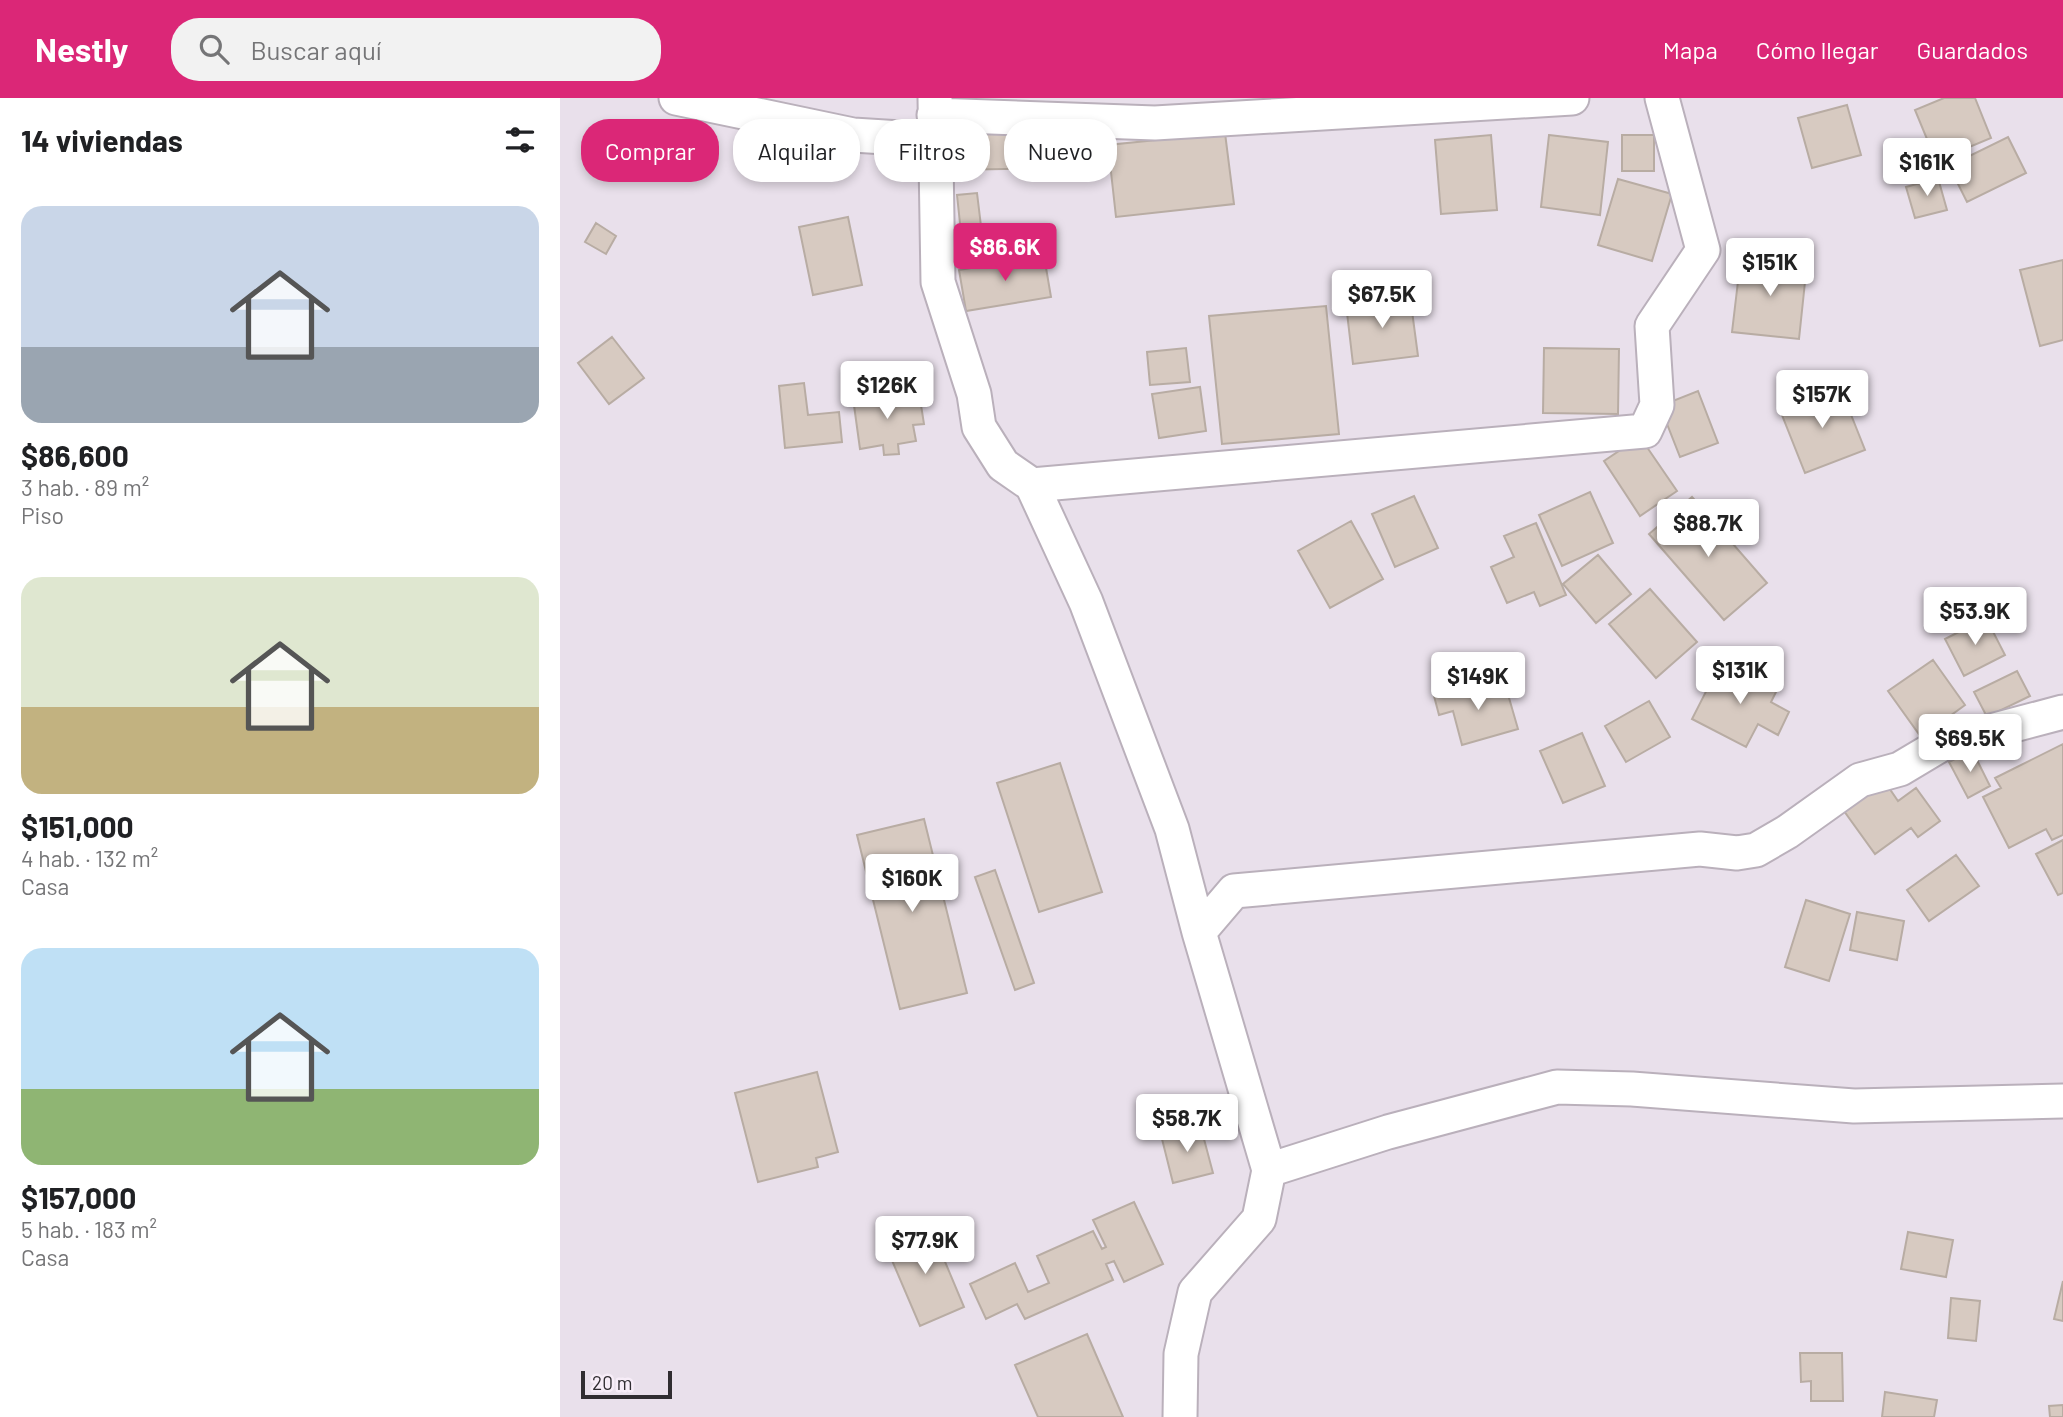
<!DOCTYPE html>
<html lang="es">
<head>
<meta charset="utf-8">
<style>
  :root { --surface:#fff; --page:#f2f2f2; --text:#202124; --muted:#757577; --accent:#db2777 }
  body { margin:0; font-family:Barlow,sans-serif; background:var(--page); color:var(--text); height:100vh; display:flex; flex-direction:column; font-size:26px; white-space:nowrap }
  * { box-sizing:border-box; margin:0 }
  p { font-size:23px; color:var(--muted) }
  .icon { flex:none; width:38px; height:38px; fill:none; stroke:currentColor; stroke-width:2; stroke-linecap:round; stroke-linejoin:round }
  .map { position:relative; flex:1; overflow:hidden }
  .drawer { display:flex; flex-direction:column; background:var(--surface); width:560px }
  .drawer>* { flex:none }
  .guide { position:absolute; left:21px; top:21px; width:665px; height:63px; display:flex; gap:14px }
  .scale { position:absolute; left:21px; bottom:18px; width:91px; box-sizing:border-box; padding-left:7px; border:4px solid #302d31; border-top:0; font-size:19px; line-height:24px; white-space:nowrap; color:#302d31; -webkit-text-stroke:5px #f7edf8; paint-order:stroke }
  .price { position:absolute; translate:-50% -60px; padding:0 16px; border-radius:7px; background:#fff; color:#222; font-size:23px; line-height:46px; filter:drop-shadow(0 2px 4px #0008) }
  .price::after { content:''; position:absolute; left:50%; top:42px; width:21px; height:16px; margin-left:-10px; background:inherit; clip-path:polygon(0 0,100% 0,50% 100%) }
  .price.active { background:var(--accent); color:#fff }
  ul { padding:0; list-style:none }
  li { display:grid; align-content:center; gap:14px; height:371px; padding:0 21px }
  li span { display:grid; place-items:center; height:217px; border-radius:21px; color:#555 }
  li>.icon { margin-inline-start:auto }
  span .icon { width:126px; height:126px; fill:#fffc; stroke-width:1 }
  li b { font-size:30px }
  h2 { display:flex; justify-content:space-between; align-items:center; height:84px; padding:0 21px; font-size:30px }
  .tag { padding:0 24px; border-radius:28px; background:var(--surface); box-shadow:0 4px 10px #0003; font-size:24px; line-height:63px }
  .tag.active { background:var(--accent); color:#fff }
  header { display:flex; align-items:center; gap:42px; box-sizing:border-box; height:98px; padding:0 35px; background:var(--accent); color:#fff }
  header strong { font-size:33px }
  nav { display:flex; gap:38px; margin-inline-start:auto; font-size:24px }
  .search { width:490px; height:63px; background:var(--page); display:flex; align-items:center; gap:18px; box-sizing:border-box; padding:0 24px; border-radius:28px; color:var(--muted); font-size:26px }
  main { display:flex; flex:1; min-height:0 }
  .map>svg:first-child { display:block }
</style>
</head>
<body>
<header>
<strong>Nestly</strong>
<div class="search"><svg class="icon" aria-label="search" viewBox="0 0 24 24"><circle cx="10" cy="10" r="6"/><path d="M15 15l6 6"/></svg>Buscar aquí</div>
<nav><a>Mapa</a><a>Cómo llegar</a><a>Guardados</a></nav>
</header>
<main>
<section class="drawer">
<h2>14 viviendas<svg class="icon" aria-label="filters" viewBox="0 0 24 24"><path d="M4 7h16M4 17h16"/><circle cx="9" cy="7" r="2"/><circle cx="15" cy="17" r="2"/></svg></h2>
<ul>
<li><span style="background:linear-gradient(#c9d6e8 65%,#9aa5b1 0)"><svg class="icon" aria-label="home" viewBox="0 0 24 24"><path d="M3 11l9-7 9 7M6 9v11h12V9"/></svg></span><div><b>$86,600</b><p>3 hab. · 89 m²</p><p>Piso</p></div></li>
<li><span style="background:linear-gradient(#dfe7d0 60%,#c2b280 0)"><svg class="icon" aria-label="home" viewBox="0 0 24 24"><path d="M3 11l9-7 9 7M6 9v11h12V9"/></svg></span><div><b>$151,000</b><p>4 hab. · 132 m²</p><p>Casa</p></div></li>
<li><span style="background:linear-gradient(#bfe0f5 65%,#8fb573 0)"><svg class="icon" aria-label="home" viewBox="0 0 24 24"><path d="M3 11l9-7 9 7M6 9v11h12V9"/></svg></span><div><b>$157,000</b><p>5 hab. · 183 m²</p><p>Casa</p></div></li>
</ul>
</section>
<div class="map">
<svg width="1503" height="1319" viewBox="0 0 1503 1319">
  <rect width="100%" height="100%" fill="#e9e0eb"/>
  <path fill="#d7cac1" stroke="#b8aca3" stroke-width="2" d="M1384,0H1415L1431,40L1376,63L1355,12Z
    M1287,7L1301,57L1252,70L1238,20Z
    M495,32L496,70L390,72L389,34Z
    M665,35L674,106L556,119L548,47Z
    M931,37L937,112L881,116L875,42Z
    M989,37L1048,44L1040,117L981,109Z
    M1062,37H1094V73H1062Z
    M1448,39L1466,75L1407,104L1389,68Z
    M1378,80L1387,112L1355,120L1346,89Z
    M1058,81L1112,96L1092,163L1038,147Z
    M417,95L425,161L404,163L397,97Z
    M288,119L302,187L253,197L239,129Z
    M36,125L56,138L46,156L25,144Z
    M484,158L491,199L406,213L399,172Z
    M1181,158L1247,165L1239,241L1172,234Z
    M1503,162V242L1480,248L1460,172Z
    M850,198L858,258L793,266L786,206Z
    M766,208L779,336L662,346L649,218Z
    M52,239L84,280L49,306L18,265Z
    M626,250L630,284L590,287L587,254Z
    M984,250L1059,251L1058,316L983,315Z
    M244,285L248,317L279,314L282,344L225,350L219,288Z
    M640,289L646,333L599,340L592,296Z
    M1280,289L1305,352L1245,375L1220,312Z
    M349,293L351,308L361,307L364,326L353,327L356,343L338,346L339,356L324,357L323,347L300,351L293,300Z
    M1138,293L1158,345L1120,359L1100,308Z
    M1080,339L1117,393L1080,418L1044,363Z
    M1030,394L1053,445L1002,468L979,417Z
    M854,398L878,450L835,469L812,416Z
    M1132,399L1207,485L1164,522L1089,436Z
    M791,423L823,481L770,510L738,453Z
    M976,425L1006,497L980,508L974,494L947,505L931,469L954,459L944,438Z
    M1038,457L1071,496L1036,525L1003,486Z
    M1090,491L1137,544L1096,580L1049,526Z
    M1426,520L1445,557L1404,578L1385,541Z
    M1373,562L1405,607L1361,639L1328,593Z
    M1160,566L1186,579L1190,573L1219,588L1211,604L1229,614L1218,637L1198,626L1186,649L1132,621Z
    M1457,573L1470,598L1427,619L1414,594Z
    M932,582L936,596L947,593L958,631L902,647L893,613L879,617L874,598Z
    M1089,603L1110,639L1066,664L1045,628Z
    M1022,635L1045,688L1003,705L980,653Z
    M1503,646V737L1492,742L1486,731L1449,750L1423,699L1441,690L1435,680Z
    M1412,652L1430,688L1408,700L1389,664Z
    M500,665L542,794L479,814L437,685Z
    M1325,684L1338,703L1356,690L1380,723L1358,739L1351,730L1315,756L1284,713Z
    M364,721L407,895L340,911L297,737Z
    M1503,742V795L1498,797L1476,756Z
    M1396,757L1419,788L1369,823L1347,792Z
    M435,772L474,885L455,892L415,779Z
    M1246,802L1290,816L1269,883L1225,869Z
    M1297,814L1344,823L1337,862L1290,852Z
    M257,974L278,1054L256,1060L258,1069L198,1084L175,995Z
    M640,1026L653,1075L613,1085L601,1037Z
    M574,1104L603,1166L564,1184L554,1163L546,1166L553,1182L465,1221L457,1206L426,1221L410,1186L455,1165L468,1194L489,1185L477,1158L533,1133L542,1151L546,1149L533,1122Z
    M370,1128L404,1209L360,1228L325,1146Z
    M1348,1134L1393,1142L1386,1179L1341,1171Z
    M1503,1183V1223L1494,1221Z
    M1391,1200L1420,1203L1416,1243L1388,1240Z
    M527,1236L563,1319H478L455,1267Z
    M1240,1255H1282L1283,1303H1251V1283L1241,1284Z
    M1325,1294L1377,1302L1374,1319H1322Z
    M1503,1307V1319H1490L1489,1308Z"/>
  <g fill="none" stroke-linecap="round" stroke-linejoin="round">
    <defs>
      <path id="minor" d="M116,0L293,37L341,40L375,71
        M375,0L378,184L414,296L419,329L443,367L472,387L526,504L612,731L639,834L709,1072L699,1121L635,1194L621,1256L620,1319
        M374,17L595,25L1012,0
        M472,387L1085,333L1097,307L1092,228L1143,152L1102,0
        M639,834L674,793L1140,751L1177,755L1196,752L1227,734L1300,682L1340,671L1382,646L1503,614
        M709,1072L828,1034L997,989L1072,991L1294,1008L1503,1003"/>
    </defs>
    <use href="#minor" stroke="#bab0bb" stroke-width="37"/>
    <use href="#minor" stroke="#fff" stroke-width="33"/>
  </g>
</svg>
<div class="scale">20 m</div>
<b class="price" style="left:1367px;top:100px">$161K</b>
<b class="price active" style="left:445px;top:185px">$86.6K</b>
<b class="price" style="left:1210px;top:200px">$151K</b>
<b class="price" style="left:822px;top:232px">$67.5K</b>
<b class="price" style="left:327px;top:323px">$126K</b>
<b class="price" style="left:1262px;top:332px">$157K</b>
<b class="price" style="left:1148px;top:461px">$88.7K</b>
<b class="price" style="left:1415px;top:549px">$53.9K</b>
<b class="price" style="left:1180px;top:608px">$131K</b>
<b class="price" style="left:918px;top:614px">$149K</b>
<b class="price" style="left:1410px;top:676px">$69.5K</b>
<b class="price" style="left:352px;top:816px">$160K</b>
<b class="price" style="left:627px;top:1056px">$58.7K</b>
<b class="price" style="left:365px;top:1178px">$77.9K</b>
<div class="guide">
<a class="tag active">Comprar</a>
<a class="tag">Alquilar</a>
<a class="tag">Filtros</a>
<a class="tag">Nuevo</a>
</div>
</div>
</main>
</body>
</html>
